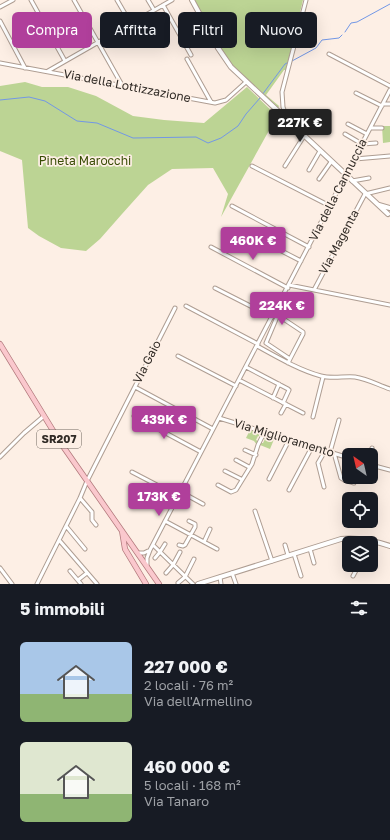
<!DOCTYPE html>
<html lang="it">
<head>
<meta charset="utf-8">
<style>
  :root { --surface:#171b24; --page:#20242c; --text:#f1f3f6; --muted:#9ea1a6; --accent:#b03f9b }
  body { margin:0; font-family:"Golos Text",sans-serif; background:var(--page); color:var(--text); height:100vh; display:flex; flex-direction:column; font-size:15px; white-space:nowrap }
  * { box-sizing:border-box; margin:0 }
  p { font-size:13px; color:var(--muted) }
  .icon { flex:none; width:22px; height:22px; fill:none; stroke:currentColor; stroke-width:2; stroke-linecap:round; stroke-linejoin:round }
  .map { position:relative; height:584px; overflow:hidden }
  .details { display:flex; flex-direction:column; background:var(--surface); flex:1 }
  .details>* { flex:none }
  .hud { position:absolute; left:12px; top:12px; width:366px; height:36px; display:flex; gap:8px }
  .needle { width:26px; rotate:326deg }
  .fabs { position:absolute; left:342px; top:448px; display:grid; gap:8px }
  .fabs a { display:grid; place-items:center; width:36px; height:36px; border-radius:6px; background:var(--surface); box-shadow:0 4px 16px #0002; font-size:20px }
  .price { position:absolute; translate:-50% -34px; padding:0 9px; border-radius:4px; background:var(--accent); color:#fff; font-size:13px; line-height:26px; filter:drop-shadow(0 1px 2px #0008) }
  .price::after { content:''; position:absolute; left:50%; top:24px; width:12px; height:9px; margin-left:-6px; background:inherit; clip-path:polygon(0 0,100% 0,50% 100%) }
  .price.current { background:#222; color:#fff }
  ul { padding:0; list-style:none }
  li { display:flex; align-items:center; gap:12px; height:100px; padding:0 20px }
  li span { display:grid; place-items:center; flex:none; width:112px; height:80px; border-radius:6px; color:#555 }
  li>.icon { margin-inline-start:auto }
  span .icon { width:48px; height:48px; fill:#fffc; stroke-width:1 }
  li b { font-size:17px }
  h2 { display:flex; justify-content:space-between; align-items:center; height:48px; padding:0 20px; font-size:17px }
  .tag { padding:0 14px; border-radius:6px; background:var(--surface); box-shadow:0 4px 16px #0002; font-size:14px; line-height:36px }
  .tag.current { background:var(--accent); color:#fff }
  .map>svg:first-child { display:block }
</style>
</head>
<body>
<div class="map">
<svg width="390" height="584" viewBox="0 0 390 584">
  <rect width="100%" height="100%" fill="#fdefe5"/>
  <path fill="#bcd494" d="M194,0H303L286,70H284L266,95L279,106L278,108L225,58Z
    M25,82L42,87H68L96,96L133,116L164,120L204,123L247,87L277,116L221,217L228,194L213,168L172,169L148,185L122,214L100,239L86,251L61,248L39,236L28,228L22,160L0,151V86Z
    M382,126H390V142L383,143Z
    M250,430L262,434L261,437L258,436L256,440L258,441L257,445L254,441L246,438Z
    M265,434L275,437L270,449L260,445L261,443H263L265,439L263,438Z"/>
  <g fill="none" stroke-linecap="round" stroke-linejoin="round">
    <path stroke="#7297e6" stroke-width="1" d="M345,32L351,23L357,22L390,4
      M292,61L316,48L322,40L339,38L342,35
      M262,95L285,64L289,62
      M0,100L29,97L45,101L77,121L97,123L133,138L196,137L208,143L221,138L238,126L246,114L260,98"/>
    <defs>
      <path id="street" d="M31,0L65,61
        M74,0L122,85
        M117,0L131,24
        M148,0L154,10
        M163,5L191,55
        M0,7L13,0
        M0,21L25,68
        M329,54L390,86
        M187,59L211,102
        M0,63L215,103L226,100L246,82
        M48,71L172,0
        M356,93L382,106
        M383,104H390
        M287,118L283,107L282,92L306,0
        M348,124L367,134
        M371,128H382
        M345,134L362,144L376,143
        M355,159L390,156
        M252,166L330,206
        M285,166L304,136
        M309,170L320,151
        M319,179L331,162
        M352,181L369,178
        M232,206L309,247
        M243,231L301,261
        M211,247L288,288
        M289,285L390,305
        M215,288L272,317
        M314,290L365,194L390,188
        M186,306L258,344
        M257,346C277,357 299,370 321,376C332,379 344,376 355,377C368,379 378,385 390,389
        M178,356L236,386
        M288,363L290,359L303,334V332L279,316L277,317L266,343L290,359
        M246,367L288,389
        M239,380L303,413
        M135,387L213,429
        M273,398L279,384
        M283,403L289,390
        M281,413L286,404
        M134,416L201,452
        M313,417L323,377
        M219,418L349,458
        M245,450L256,455
        M330,452L339,420
        M334,453L341,478L344,480L354,483
        M369,455L372,448
        M0,457L24,433L44,416
        M236,460L249,467
        M371,465L390,470
        M225,471L241,479
        M132,472L178,496
        M269,479L289,440
        M218,485L231,492L236,490L252,464L258,445L264,433
        M324,487L318,463L325,451
        M289,490L312,447
        M181,492L203,504
        M80,498L92,512V520L96,525
        M255,511L272,561
        M165,521L217,549
        M66,526L85,549
        M59,540L97,584
        M204,542L210,529
        M153,545L193,584
        M179,545L183,546L185,545L195,527V524L189,521
        M285,545L288,555
        M310,549L314,563
        M138,553H144L148,551
        M294,554L301,576
        M155,558L160,552L165,544
        M147,565V558L150,550L390,90
        M0,568L12,584
        M70,571L81,584
        M166,573L173,565L180,552
        M232,573L236,584
        M353,576L359,565
        M220,577L221,584
        M78,580L87,573
        M178,583L185,577L194,559
        M37,584L80,498L87,481L175,308"/>
      <path id="secondary" d="M192,0L218,48L231,67L388,214
        M379,205L390,208
        M198,584L341,539C357,537 375,541 390,546"/>
      <path id="primary" d="M0,344L60,442L159,584
        M122,531L125,549L146,584"/>
    </defs>
    <use href="#street" stroke="#ae9d92" stroke-width="5"/>
    <use href="#secondary" stroke="#ae9d92" stroke-width="6"/>
    <use href="#primary" stroke="#b2797c" stroke-width="6"/>
    <use href="#street" stroke="#fff" stroke-width="3"/>
    <use href="#secondary" stroke="#fff" stroke-width="4"/>
    <use href="#primary" stroke="#fac8cd" stroke-width="4.5"/>
  </g>
  <g text-anchor="middle" stroke-width="3.5" stroke-linejoin="round" paint-order="stroke">
    <rect fill="#fdefe5" stroke="#6e665f" stroke-width="1" x="37" y="430" width="44" height="18" rx="3"/>
    <g font-size="11" font-weight="bold" fill="#312b26">
      <text x="59" y="443">SR207</text>
    </g>
    <g font-size="12" fill="#312b26" stroke="#fdefe5">
      <text transform="translate(127 86) rotate(11)" y="4">Via della Lottizzazione</text>
      <text transform="translate(338 190) rotate(-63)" y="4">Via della Cannuccia</text>
      <text transform="translate(339 242) rotate(-62)" y="4">Via Magenta</text>
      <text transform="translate(147 362) rotate(-63)" y="4">Via Gaio</text>
      <text transform="translate(284 438) rotate(17)" y="4">Via Miglioramento</text>
    </g>
    <g font-size="12" fill="#394c05" stroke="#fdefe5">
      <text x="85" y="165">Pineta Marocchi</text>
    </g>
  </g>
</svg>
<div class="fabs">
<a><svg class="needle" viewBox="-14 -14 28 28"><path d="M0-13l5 13h-10z" fill="#e53935"/><path d="M0 13l5-13h-10z" fill="#9ea1a6"/></svg></a>
<a><svg class="icon" aria-label="locate" viewBox="0 0 24 24"><circle cx="12" cy="12" r="6"/><path d="M12 2v4M12 18v4M2 12h4M18 12h4"/></svg></a>
<a><svg class="icon" aria-label="layers" viewBox="0 0 24 24"><path d="M12 4l9 5-9 5-9-5zM3 14l9 5 9-5"/></svg></a>
</div>
<b class="price current" style="left:300px;top:143px">227K €</b>
<b class="price" style="left:253px;top:261px">460K €</b>
<b class="price" style="left:282px;top:326px">224K €</b>
<b class="price" style="left:164px;top:440px">439K €</b>
<b class="price" style="left:159px;top:517px">173K €</b>
<div class="hud">
<a class="tag current">Compra</a>
<a class="tag">Affitta</a>
<a class="tag">Filtri</a>
<a class="tag">Nuovo</a>
</div>
</div>
<section class="details">
<h2>5 immobili<svg class="icon" aria-label="filters" viewBox="0 0 24 24"><path d="M4 7h16M4 17h16"/><circle cx="9" cy="7" r="2"/><circle cx="15" cy="17" r="2"/></svg></h2>
<ul>
<li><span style="background:linear-gradient(#a9c7e8 65%,#8fb573 0)"><svg class="icon" aria-label="home" viewBox="0 0 24 24"><path d="M3 11l9-7 9 7M6 9v11h12V9"/></svg></span><div><b>227 000 €</b><p>2 locali · 76 m²</p><p>Via dell'Armellino</p></div></li>
<li><span style="background:linear-gradient(#dfe7d0 65%,#8fb573 0)"><svg class="icon" aria-label="home" viewBox="0 0 24 24"><path d="M3 11l9-7 9 7M6 9v11h12V9"/></svg></span><div><b>460 000 €</b><p>5 locali · 168 m²</p><p>Via Tanaro</p></div></li>
</ul>
</section>
</body>
</html>
